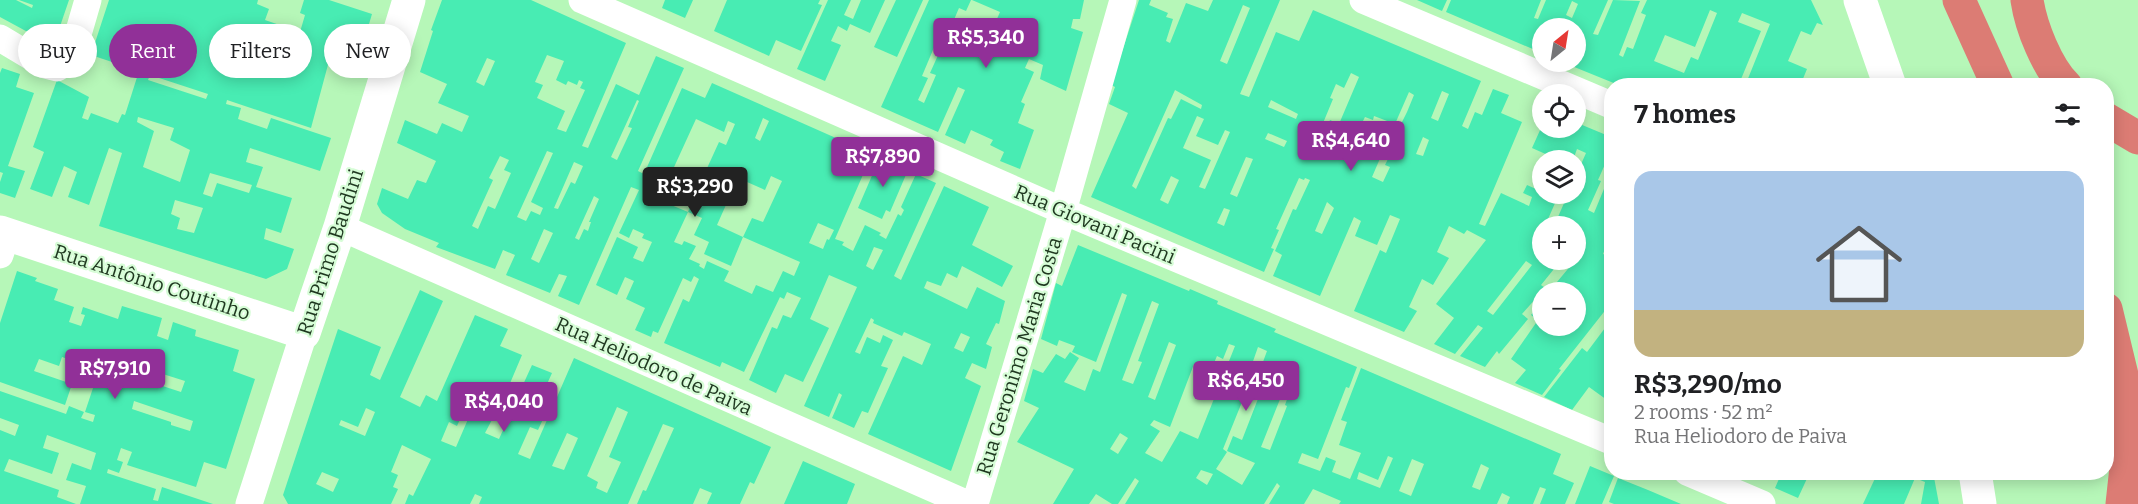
<!DOCTYPE html>
<html lang="en">
<head>
<meta charset="utf-8">
<style>
  :root { --surface:#fff; --page:#f6f6f6; --text:#202124; --muted:#757577; --line:#e0e0e0; --accent:#913098 }
  body { margin:0; font-family:Bitter,serif; background:var(--page); color:var(--text); height:100vh; display:flex; flex-direction:column; font-size:22px; white-space:nowrap }
  * { box-sizing:border-box; margin:0 }
  p { font-size:20px; color:var(--muted) }
  .icon { flex:none; width:33px; height:33px; fill:none; stroke:currentColor; stroke-width:2; stroke-linecap:round; stroke-linejoin:round }
  .map { position:relative; flex:1; overflow:hidden }
  .details { position:absolute; left:1604px; top:78px; width:510px; height:402px; display:flex; flex-direction:column; background:var(--surface); border-radius:24px; box-shadow:0 3px 15px #0003 }
  .details>* { flex:none }
  .hud { position:absolute; left:18px; top:24px; width:570px; height:54px; display:flex; gap:12px }
  .needle { width:39px; rotate:30deg }
  .fabs { position:absolute; left:1532px; top:18px; display:grid; gap:12px }
  .fabs a { display:grid; place-items:center; width:54px; height:54px; border-radius:50%; background:var(--surface); box-shadow:0 3px 15px #0003; font-size:30px }
  .price { position:absolute; translate:-50% -51px; padding:0 14px; border-radius:6px; background:var(--accent); color:#fff; font-size:20px; line-height:39px; filter:drop-shadow(0 2px 3px #0008) }
  .price::after { content:''; position:absolute; left:50%; top:36px; width:18px; height:14px; margin-left:-9px; background:inherit; clip-path:polygon(0 0,100% 0,50% 100%) }
  .price.selected { background:#222; color:#fff }
  ul { padding:0; list-style:none }
  li { display:grid; align-content:center; gap:12px; height:318px; padding:0 30px }
  li+li { border-top:2px solid var(--line) }
  li span { display:grid; place-items:center; height:186px; border-radius:18px; color:#555 }
  li>.icon { margin-inline-start:auto }
  span .icon { width:108px; height:108px; fill:#fffc; stroke-width:1 }
  li b { font-size:26px }
  h2 { display:flex; justify-content:space-between; align-items:center; height:72px; padding:0 30px; font-size:26px }
  .tag { padding:0 21px; border-radius:27px; background:var(--surface); box-shadow:0 3px 15px #0003; font-size:21px; line-height:54px }
  .tag.selected { background:var(--accent); color:#fff }
  .map>svg:first-child { display:block }
</style>
</head>
<body>
<div class="map">
<svg width="2138" height="504" viewBox="0 0 2138 504">
  <rect width="100%" height="100%" fill="#b6f7b8"/>
  <path fill="#48ecb3" fill-rule="evenodd" d="M0,0H16L32,8L33,5L19,0H69L56,38L53,43H48L0,17Z
    M109,0H258L257,4L269,9L265,20L300,32L305,15L300,13L304,0H329L372,14L366,34L349,29L339,64L329,61L311,128L227,100L226,104L241,108L238,119L267,129L271,118L331,138L320,171L250,148L246,162L263,167L256,187L292,198L281,233L266,228L264,239L294,249L287,269L266,279L99,226L122,153L109,148L89,205L68,197L77,172L64,166L52,197L30,189L44,152L33,147L57,80L89,97L82,118L88,120L91,113L118,123L122,114L125,115L139,71L91,55ZM250,34L296,50L295,56L248,40ZM166,40L188,47L187,51L197,54L196,57L192,56L189,67L178,63L182,53L164,47ZM150,75L208,94L206,99L148,80ZM138,117L174,128L170,140L190,150L180,182L143,167L154,131L137,122ZM210,173L252,185L249,193L217,183L212,197L203,194ZM175,200L203,208L194,233L177,229L180,218L171,214Z
    M442,0H531L626,43L582,146L588,148L616,84L639,95L656,56L684,68L638,171L644,174L682,88L705,98L712,83L872,154L835,239L844,242L842,245L853,251L865,225L881,233L879,235L886,239L898,214L901,216L904,210L901,207L916,174L936,183L894,276L901,280L944,186L989,207L972,245L1013,266L1002,287L962,266L957,278L947,273L941,286L927,281L924,288L967,309L977,287L1005,301L999,324L996,323L986,344L992,347L986,369L972,363L965,378L981,386L951,471L868,434L903,356L922,365L931,344L904,332L902,336L873,323L874,320L871,318L855,352L860,354L867,337L880,343L883,335L893,340L881,366L888,368L868,413L862,411L854,428L832,418L842,395L839,393L829,417L804,406L857,287L829,275L810,319L829,328L803,382L785,374L776,393L749,380L772,327L777,329L783,315L791,318L801,298L787,292L784,299L780,297L744,372L722,362L720,367L664,343L683,299L689,302L699,279L694,276L691,282L683,278L658,333L653,331L651,337L635,330L645,308L626,299L634,281L625,277L617,295L596,285L617,237L638,247L633,258L643,262L652,242L642,238L644,234L633,229L629,238L619,233L639,190L631,187L579,305L558,296L567,276L559,274L550,293L506,275L515,255L503,250L495,269L436,247L439,243L405,229L382,213L377,204L382,188L408,199L417,180L426,183L436,161L397,143L405,120L437,134L442,123L462,132L469,116L438,103L447,84L420,72L433,31L431,30ZM547,55L564,61L556,80L566,85L568,81L577,85L579,80L583,82L580,88L585,90L566,132L557,129L565,111L537,98L543,85L535,82ZM487,58L495,61L484,86L476,82ZM637,100L639,101L628,127L632,128L617,160L611,157ZM763,118L769,121L760,141L755,138ZM696,119L724,132L728,121L735,124L726,145L719,142L703,177L713,182L707,195L697,190L688,212L702,218L694,235L709,242L704,254L731,266L743,237L717,225L738,178L765,190L771,176L782,181L763,222L752,218L743,237L800,262L794,276L783,271L773,292L756,285L752,294L724,281L729,271L707,261L704,269L699,266L700,264L689,259L696,246L684,241L682,245L674,242L688,212L659,200ZM547,151L553,153L531,202L543,208L540,215L531,211L526,221L517,217ZM500,156L509,160L504,170L511,173L495,209L488,206L478,229L472,226L493,180L489,178ZM574,162L583,166L575,184L571,182L558,209L554,208ZM594,196L599,199L589,222H591L588,231L584,229L579,240L575,238ZM818,223L834,230L829,240L827,239L823,249L809,243ZM544,229L553,233L539,263L531,259ZM874,247L883,250L873,270L866,266ZM961,333L970,337L963,352L954,348Z
    M665,0H693L685,18L662,8Z
    M727,0H820L818,4L822,5L801,51L776,40L769,56L714,31Z
    M828,0H851L844,15L853,19L861,0H885L870,33L850,24L847,31L838,26L831,41L841,45L825,81L797,69Z
    M896,0H923L897,57L874,47Z
    M929,0H971L966,11L959,8L953,22L946,19L922,76L928,78L918,100L924,103L936,75L930,73L953,22L982,34L986,25L993,28L1000,12L972,0H1084L1080,19H1073L1071,28L1083,32L1066,91L1040,79L1043,65L1029,59L1025,68L1034,72L1021,102L1025,104L1018,123L1034,130L1020,169L1000,161L1004,152L990,145L993,140L971,130L965,144L945,135L965,90L958,87L938,132L881,107Z
    M1139,0H1151L1149,5L1168,13L1166,17L1173,19L1166,41L1170,43L1186,3L1208,11L1213,0H1280L1240,94L1249,97L1276,32L1299,41L1313,10L1481,81L1462,126L1468,129L1475,112L1482,115L1493,89L1509,95L1501,113L1522,122L1479,224L1485,226L1501,193L1529,206L1532,197L1523,193L1527,185L1536,189L1542,176V194H1559L1545,226H1542V260H1575V226H1554L1568,194H1575V178L1586,153L1577,149L1573,160H1549L1550,156L1532,148L1541,128H1556L1562,130L1563,128H1575V122L1611,137V164L1606,162L1598,180L1601,181L1588,210L1594,213L1611,172V235L1603,254L1611,257V303L1559,369L1561,370L1542,395L1515,383L1526,370L1511,359L1538,320L1531,315L1542,301V326H1575V292H1560L1565,287L1557,282L1572,264L1566,261L1561,267L1558,264L1541,285L1545,288L1522,314L1528,319L1499,354L1497,351L1485,367L1460,356L1483,328L1478,325L1455,354L1434,344L1454,318L1436,304L1486,240L1467,230L1464,234L1449,226L1437,252L1449,258L1433,285L1422,279L1409,307L1417,311L1404,332L1354,311L1380,250L1386,253L1400,219L1390,215L1377,245L1355,236L1361,221L1354,217L1320,296L1273,276L1282,255L1275,251L1293,209L1296,210L1310,180L1305,178L1304,180L1299,178L1276,229L1279,230L1271,248L1274,249L1264,272L1091,197L1128,113L1109,104L1115,87L1111,85ZM1243,5L1250,8L1227,64L1220,61ZM1351,73L1359,77L1339,124L1330,120L1326,130L1321,128L1333,99L1330,98L1336,84L1344,88ZM1175,90L1202,105L1201,109L1181,99L1171,119L1168,118L1136,189L1132,186ZM1442,91L1449,94L1438,121L1431,118ZM1409,92L1414,95L1407,112L1400,126L1395,124L1389,137L1361,125L1365,117L1373,120L1374,116L1395,124ZM1271,100L1298,114L1296,119L1268,107ZM1197,116L1204,119L1196,136L1218,145L1225,130L1230,132L1205,189L1199,187L1211,160L1183,148ZM1268,133L1287,141L1284,147L1265,139ZM1423,137L1429,140L1423,156L1416,154ZM1388,140L1396,143L1385,165L1390,167L1383,182L1372,177ZM1246,157L1253,159L1237,197L1230,194ZM1171,176L1179,180L1168,204L1160,200ZM1327,202L1334,208L1322,234L1315,231ZM1224,208L1230,210L1224,226L1217,223ZM1526,261L1532,265L1493,315L1487,311Z
    M1417,0H1447L1442,11Z
    M1451,0H1541L1534,18L1538,19L1546,0H1608L1593,34L1598,35L1613,0L1640,1L1619,55L1623,57L1627,47L1633,49L1646,15L1641,13L1647,0H1811L1823,25L1817,23L1811,35L1801,31L1788,61L1807,69L1800,86H1745L1770,24L1742,13L1738,22L1761,31L1739,84L1744,86H1621L1562,62H1575V28H1542V53L1446,12ZM1572,1L1578,4L1572,18L1566,15ZM1710,10L1717,13L1698,60L1691,57L1684,73L1654,61L1665,35L1695,47Z
    M2,68L20,74L16,87L34,93L8,166L25,171L15,198L0,193V182L3,173L0,172V73Z
    M880,157L908,170L890,212L886,210L882,219L858,208Z
    M1078,245L1189,291L1190,289L1218,301L1217,304L1276,329L1274,332L1357,367L1349,388L1346,387L1318,459L1302,453L1298,463L1320,471L1326,457L1336,461L1332,472L1350,479L1361,453L1339,445L1347,422L1341,420L1361,368L1561,454L1553,474L1574,483L1565,504H1540L1546,489L1540,487L1533,504H1507L1510,497L1502,493L1497,504H1339L1341,501L1313,489L1304,504H1269L1280,486L1277,483L1264,504H1125L1139,481L1135,478L1118,504H1112L1096,494L1089,504H1053L1074,469L1017,442L1039,408L1024,401L1033,369L1043,373L1056,354L1065,359L1070,352L1079,358L1064,382L1085,391L1093,369L1100,372L1127,295L1122,293L1096,362L1072,352L1075,346L1059,340L1057,346L1041,339L1056,283L1062,286ZM1152,301L1159,304L1138,361L1142,362L1133,384L1122,380ZM1169,342L1176,345L1155,400L1148,397ZM1229,344L1235,346L1198,439L1180,431L1162,462L1145,453L1160,431L1150,425L1154,420L1170,427L1194,364L1211,370L1217,356L1223,359ZM1258,347L1267,351L1260,370L1251,367ZM1292,369L1297,371L1285,405L1287,406L1270,450L1261,447ZM1255,382L1263,386L1242,440L1233,436L1227,451L1255,463L1242,485L1216,469L1227,452L1223,449L1244,397L1248,399ZM1120,433L1128,438L1118,454L1110,449ZM1388,456L1393,458L1380,488L1357,479L1359,472L1378,480ZM1412,459L1424,464L1411,496L1399,491ZM1481,464L1489,468L1480,490L1472,487ZM1201,470L1213,474L1207,485L1196,478Z
    M17,271L37,278L35,281L58,289L54,300L74,307L69,322L81,326L85,315L81,314L83,307L118,319L122,306L162,318L157,336L168,340L173,322L196,330L195,336L239,350L233,371L255,379L226,469L204,462L196,487L127,465L132,452L121,448L117,460L123,462L119,473L108,469L107,473L156,489L153,500L158,501L162,487L213,504H80L86,486L66,480L72,463L91,470L96,453L47,435L43,448L59,453L52,474L9,459L4,471L59,490L57,497L76,504H0V430L15,436L19,425L0,418V391L66,414L69,406L84,412L81,418L93,422L95,415L85,412L96,379L92,378L95,368L62,357L59,366L39,359L34,371L72,384L65,405L0,382V323ZM100,357L125,365L122,371L98,364ZM147,369L185,381L181,392L144,380ZM134,401L193,421L190,431L171,425V422L132,409Z
    M420,290L443,301L400,397L420,407L426,395L437,401L475,315L508,329L500,346L522,355L505,395L516,400L532,365L552,373L539,402L549,406L538,430L530,427L518,454L530,459L574,358L771,447L754,484L750,482L740,504H707L712,493L700,488L693,504H637L643,490L646,491L674,428L663,424L628,504H479L482,497L475,494L470,504H405L409,494L413,496L431,459L402,445L391,472L398,475L393,487L398,489L391,504H288L283,495L338,329L381,347L370,375L380,380ZM471,394L478,396L456,447L441,441L449,422L457,426ZM617,407L628,412L609,457L621,462L607,493L596,488L598,482L587,476ZM366,408L375,412L365,436L339,425L341,420L358,427ZM495,414L508,419L499,439L485,433ZM567,433L578,438L564,470L552,466ZM322,472L339,479L333,492L316,484Z
    M1611,320V395L1607,400L1589,387L1572,410L1544,397L1582,348L1587,352Z
    M803,461L855,484L847,504H784Z
    M1590,466L1614,476L1602,504H1575Z
    M1782,472H1810L1798,498L1775,488Z
    M1878,472H1933L1939,504H1921L1925,482L1915,478L1904,504H1863Z
    M1618,478L1648,490L1681,504H1614L1609,502Z"/>
  <g fill="none" stroke-linecap="round" stroke-linejoin="round">
    <path stroke="#fff" stroke-width="27" d="M582,0L1063,211L1611,441
      M1363,0L1611,105
      M0,38L45,65L57,68L67,62L72,55L88,0
      M340,227L968,504
      M0,255L7,234
      M1687,472L1762,504
      M249,504L304,333
      M975,504L1063,211L1123,0"/>
    <path stroke="#fff" stroke-width="33" d="M1860,0L1890,86
      M0,232L304,333L340,227L409,0
      M1975,472L1980,504"/>
    <path stroke="#dc7c74" stroke-width="33" d="M1959,0L1998,86
      M2027,0C2031,27 2047,67 2066,86
      M2106,119L2138,138
      M2106,309L2122,375L2128,449L2122,504"/>
  </g>
  <g text-anchor="middle" stroke-width="4.5" stroke-linejoin="round" paint-order="stroke">
    <g font-size="20" fill="#1f3820" stroke="#d7fdd7">
      <text transform="translate(1095 224) rotate(23)" y="7">Rua Giovani Pacini</text>
      <text transform="translate(330 252) rotate(-72)" y="7">Rua Primo Baudini</text>
      <text transform="translate(152 282) rotate(18)" y="7">Rua Antônio Coutinho</text>
      <text transform="translate(1019 356) rotate(-73)" y="7">Rua Geronimo Maria Costa</text>
      <text transform="translate(654 366) rotate(24)" y="7">Rua Heliodoro de Paiva</text>
    </g>
  </g>
</svg>
<div class="fabs">
<a><svg class="needle" viewBox="-14 -14 28 28"><path d="M0-13l5 13h-10z" fill="#e53935"/><path d="M0 13l5-13h-10z" fill="#757577"/></svg></a>
<a><svg class="icon" aria-label="locate" viewBox="0 0 24 24"><circle cx="12" cy="12" r="6"/><path d="M12 2v4M12 18v4M2 12h4M18 12h4"/></svg></a>
<a><svg class="icon" aria-label="layers" viewBox="0 0 24 24"><path d="M12 4l9 5-9 5-9-5zM3 14l9 5 9-5"/></svg></a>
<a>+</a>
<a>−</a>
</div>
<b class="price" style="left:986px;top:69px">R$5,340</b>
<b class="price" style="left:1351px;top:172px">R$4,640</b>
<b class="price" style="left:883px;top:188px">R$7,890</b>
<b class="price selected" style="left:695px;top:218px">R$3,290</b>
<b class="price" style="left:115px;top:400px">R$7,910</b>
<b class="price" style="left:1246px;top:412px">R$6,450</b>
<b class="price" style="left:504px;top:433px">R$4,040</b>
<div class="hud">
<a class="tag">Buy</a>
<a class="tag selected">Rent</a>
<a class="tag">Filters</a>
<a class="tag">New</a>
</div>
<section class="details">
<h2>7 homes<svg class="icon" aria-label="filters" viewBox="0 0 24 24"><path d="M4 7h16M4 17h16"/><circle cx="9" cy="7" r="2"/><circle cx="15" cy="17" r="2"/></svg></h2>
<ul>
<li><span style="background:linear-gradient(#a9c7e8 75%,#c2b280 0)"><svg class="icon" aria-label="home" viewBox="0 0 24 24"><path d="M3 11l9-7 9 7M6 9v11h12V9"/></svg></span><div><b>R$3,290/mo</b><p>2 rooms · 52 m²</p><p>Rua Heliodoro de Paiva</p></div></li>
</ul>
</section>
</div>
</body>
</html>
